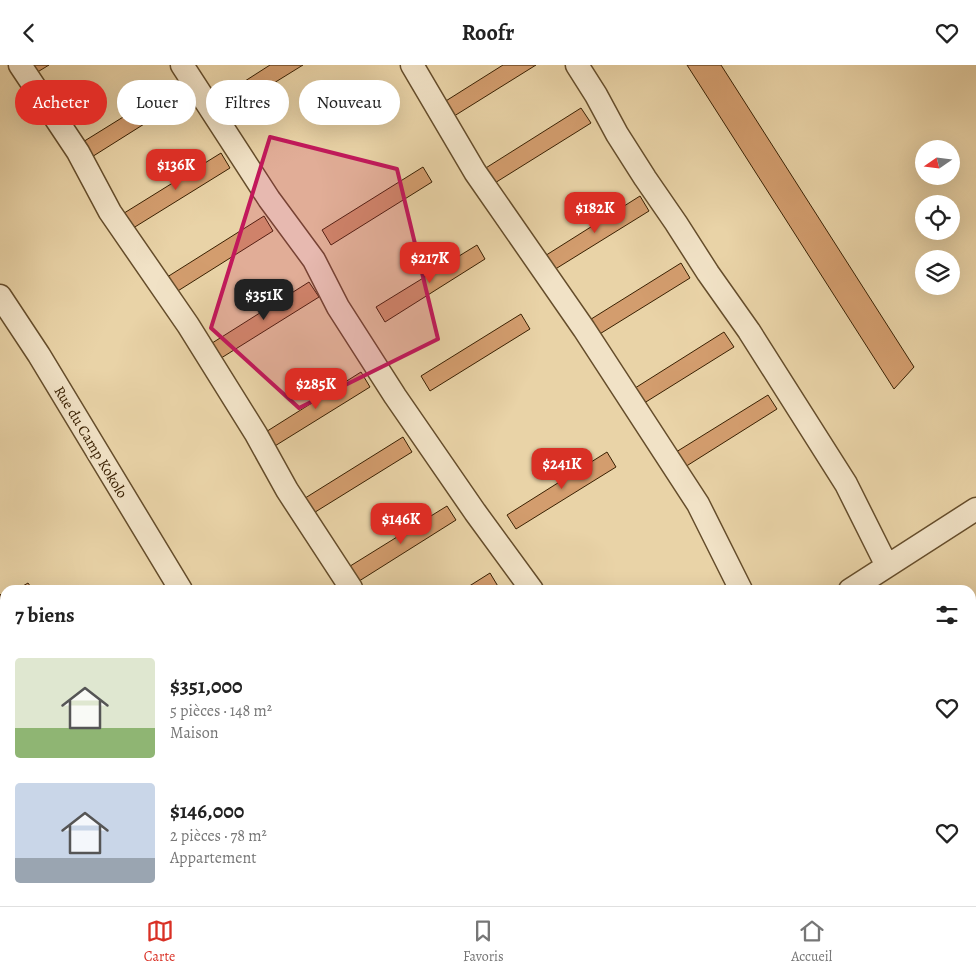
<!DOCTYPE html>
<html lang="fr">
<head>
<meta charset="utf-8">
<style>
  :root { --surface:#fff; --page:#f2f2f2; --text:#222; --muted:#767676; --line:#e0e0e0; --accent:#d93025 }
  body { margin:0; font-family:Alegreya,serif; background:var(--page); color:var(--text); height:100vh; display:flex; flex-direction:column; font-size:19px; white-space:nowrap }
  * { box-sizing:border-box; margin:0 }
  p { font-size:16px; color:var(--muted) }
  .icon { flex:none; width:28px; height:28px; fill:none; stroke:currentColor; stroke-width:2; stroke-linecap:round; stroke-linejoin:round }
  .map { position:relative; flex:1; overflow:hidden }
  .side { position:absolute; left:0px; top:520px; width:976px; height:321px; display:flex; flex-direction:column; background:var(--surface); border-radius:15px 15px 0 0; box-shadow:0 5px 20px #0002 }
  .side>* { flex:none }
  .banner { position:absolute; left:15px; top:15px; width:500px; height:45px; display:flex; gap:10px }
  .needle { width:32px; rotate:256deg }
  .tools { position:absolute; left:915px; top:75px; display:grid; gap:10px }
  .tools a { display:grid; place-items:center; width:45px; height:45px; border-radius:50%; background:var(--surface); box-shadow:0 5px 20px #0002; font-size:25px }
  .price { position:absolute; translate:-50% -42px; padding:0 11px; border-radius:10px; background:var(--accent); color:#fff; font-size:16px; line-height:32px; filter:drop-shadow(0 1px 2px #0008) }
  .price::after { content:''; position:absolute; left:50%; top:30px; width:15px; height:11px; margin-left:-8px; background:inherit; clip-path:polygon(0 0,100% 0,50% 100%) }
  .price.active { background:#222; color:#fff }
  ul { padding:0; list-style:none }
  li { display:flex; align-items:center; gap:15px; height:125px; padding:0 15px }
  li span { display:grid; place-items:center; flex:none; width:140px; height:100px; border-radius:5px; color:#555 }
  li>.icon { margin-inline-start:auto }
  span .icon { width:60px; height:60px; fill:#fffc; stroke-width:1 }
  li b { font-size:21px }
  h2 { display:flex; justify-content:space-between; align-items:center; height:60px; padding:0 15px; font-size:21px }
  .pill { padding:0 18px; border-radius:22px; background:var(--surface); box-shadow:0 5px 20px #0002; font-size:18px; line-height:45px }
  .pill.active { background:var(--accent); color:#fff }
  header { display:flex; justify-content:space-between; align-items:center; height:65px; padding:0 15px; background:var(--surface); font-size:22px; font-weight:700 }
  .menu { display:flex; justify-content:space-around; align-items:center; height:70px; border-top:1px solid var(--line); background:var(--surface); font-size:14px; color:var(--muted) }
  .menu a { display:grid; justify-items:center; gap:2px }
  .menu .active { color:var(--accent) }
  .map>svg:first-child { display:block }
</style>
</head>
<body>
<header><svg class="icon" aria-label="back" viewBox="0 0 24 24"><path d="M15 5l-7 7 7 7"/></svg>Roofr<svg class="icon" aria-label="heart" viewBox="0 0 24 24"><path d="M12 20l-8-8c-3-5 5-10 8-4 3-6 11-1 8 4z"/></svg></header>
<div class="map">
<svg width="976" height="841" viewBox="0 0 976 841">
  <rect width="100%" height="100%" fill="#e9d3a7"/>
  <filter id="stains"><feTurbulence type="fractalNoise" baseFrequency=".004" numOctaves="4"/><feColorMatrix values="0 0 0 0 .2 0 0 0 0 .09 0 0 0 0 .02 0 0 0 .5 -.17"/></filter>
  <radialGradient id="worn" r=".72"><stop offset=".6" stop-color="#630" stop-opacity="0"/><stop offset="1" stop-color="#630" stop-opacity=".3"/></radialGradient>
  <path fill="#d39d6e" stroke="#392002" d="M23,0H49L31,11Z
    M270,0H303L240,39L231,25Z
    M503,0H536L451,53L441,39Z
    M687,0H721L914,302L894,324Z
    M178,18L187,32L87,95L78,80Z
    M581,43L591,58L490,121L481,106Z
    M221,88L230,103L130,165L121,150Z
    M423,102L432,117L331,180L322,165Z
    M640,131L649,146L549,208L540,194Z
    M264,151L273,166L173,229L164,214Z
    M477,180L485,194L385,257L376,242Z
    M681,198L690,213L590,275L580,261Z
    M309,217L319,232L218,295L209,280Z
    M521,249L530,264L430,326L421,311Z
    M724,267L734,282L633,345L624,330Z
    M361,307L370,322L270,384L261,370Z
    M768,330L777,344L677,407L668,392Z
    M403,372L412,387L312,449L302,435Z
    M607,387L616,402L516,464L507,450Z
    M447,441L456,455L356,518L347,503Z
    M490,508L499,523L496,525H463Z
    M28,518L33,525H16Z
    M0,529L3,533L5,532V566L0,569Z
    M0,716L5,724V748L0,751Z
    M480,836H493L496,841H472Z
    M548,836H617L621,841H551Z
    M631,836H679L682,841H623Z"/>
  <g fill="none" stroke-linecap="round" stroke-linejoin="round">
    <defs>
      <path id="minor" d="M20,0L78,87L110,147L188,260L256,369L287,425L351,523
        M182,0L269,134L314,195L338,242L395,331L475,447L532,525
        M412,0L475,107L584,264L698,439L741,525
        M577,0L596,30L617,69L645,113L676,158L708,208L749,266L846,419L887,501
        M0,231L39,290L181,525
        M850,525L976,444
        M971,695L976,692
        M0,789L5,786
        M380,836L383,841
        M746,841L753,836"/>
    </defs>
    <use href="#minor" stroke="#654d2b" stroke-width="25"/>
    <use href="#minor" stroke="#f1e2c6" stroke-width="22"/>
  </g>
  <path fill="#c2185b" fill-opacity="0.2" stroke="#c2185b" stroke-width="4" stroke-linejoin="round" d="M270,72L397,104L438,274L299,343L211,263Z"/>
  <g text-anchor="middle" stroke-width="4" stroke-linejoin="round" paint-order="stroke">
    <g font-size="15" fill="#392002" stroke="#f1e2c6">
      <text transform="translate(91 377) rotate(59)" y="5">Rue du Camp Kokolo</text>
    </g>
  </g>
  <rect width="100%" height="100%" filter="url(#stains)"/>
  <rect width="100%" height="100%" fill="url(#worn)"/>
</svg>
<div class="tools">
<a><svg class="needle" viewBox="-14 -14 28 28"><path d="M0-13l5 13h-10z" fill="#e53935"/><path d="M0 13l5-13h-10z" fill="#767676"/></svg></a>
<a><svg class="icon" aria-label="locate" viewBox="0 0 24 24"><circle cx="12" cy="12" r="6"/><path d="M12 2v4M12 18v4M2 12h4M18 12h4"/></svg></a>
<a><svg class="icon" aria-label="layers" viewBox="0 0 24 24"><path d="M12 4l9 5-9 5-9-5zM3 14l9 5 9-5"/></svg></a>
</div>
<b class="price" style="left:176px;top:126px">$136K</b>
<b class="price" style="left:595px;top:169px">$182K</b>
<b class="price" style="left:430px;top:219px">$217K</b>
<b class="price active" style="left:264px;top:256px">$351K</b>
<b class="price" style="left:316px;top:345px">$285K</b>
<b class="price" style="left:562px;top:425px">$241K</b>
<b class="price" style="left:401px;top:480px">$146K</b>
<div class="banner">
<a class="pill active">Acheter</a>
<a class="pill">Louer</a>
<a class="pill">Filtres</a>
<a class="pill">Nouveau</a>
</div>
<section class="side">
<h2>7 biens<svg class="icon" aria-label="filters" viewBox="0 0 24 24"><path d="M4 7h16M4 17h16"/><circle cx="9" cy="7" r="2"/><circle cx="15" cy="17" r="2"/></svg></h2>
<ul>
<li><span style="background:linear-gradient(#dfe7d0 70%,#8fb573 0)"><svg class="icon" aria-label="home" viewBox="0 0 24 24"><path d="M3 11l9-7 9 7M6 9v11h12V9"/></svg></span><div><b>$351,000</b><p>5 pièces · 148 m²</p><p>Maison</p></div><svg class="icon" aria-label="heart" viewBox="0 0 24 24"><path d="M12 20l-8-8c-3-5 5-10 8-4 3-6 11-1 8 4z"/></svg></li>
<li><span style="background:linear-gradient(#c9d6e8 75%,#9aa5b1 0)"><svg class="icon" aria-label="home" viewBox="0 0 24 24"><path d="M3 11l9-7 9 7M6 9v11h12V9"/></svg></span><div><b>$146,000</b><p>2 pièces · 78 m²</p><p>Appartement</p></div><svg class="icon" aria-label="heart" viewBox="0 0 24 24"><path d="M12 20l-8-8c-3-5 5-10 8-4 3-6 11-1 8 4z"/></svg></li>
</ul>
</section>
</div>
<nav class="menu">
<a class="active"><svg class="icon" aria-label="map" viewBox="0 0 24 24"><path d="M3 6l6-2 6 2 6-2v14l-6 2-6-2-6 2zM9 4v14M15 6v14"/></svg>Carte</a>
<a><svg class="icon" aria-label="saved" viewBox="0 0 24 24"><path d="M7 4h10v16l-5-4-5 4z"/></svg>Favoris</a>
<a><svg class="icon" aria-label="home" viewBox="0 0 24 24"><path d="M3 11l9-7 9 7M6 9v11h12V9"/></svg>Accueil</a>
</nav>
</body>
</html>
